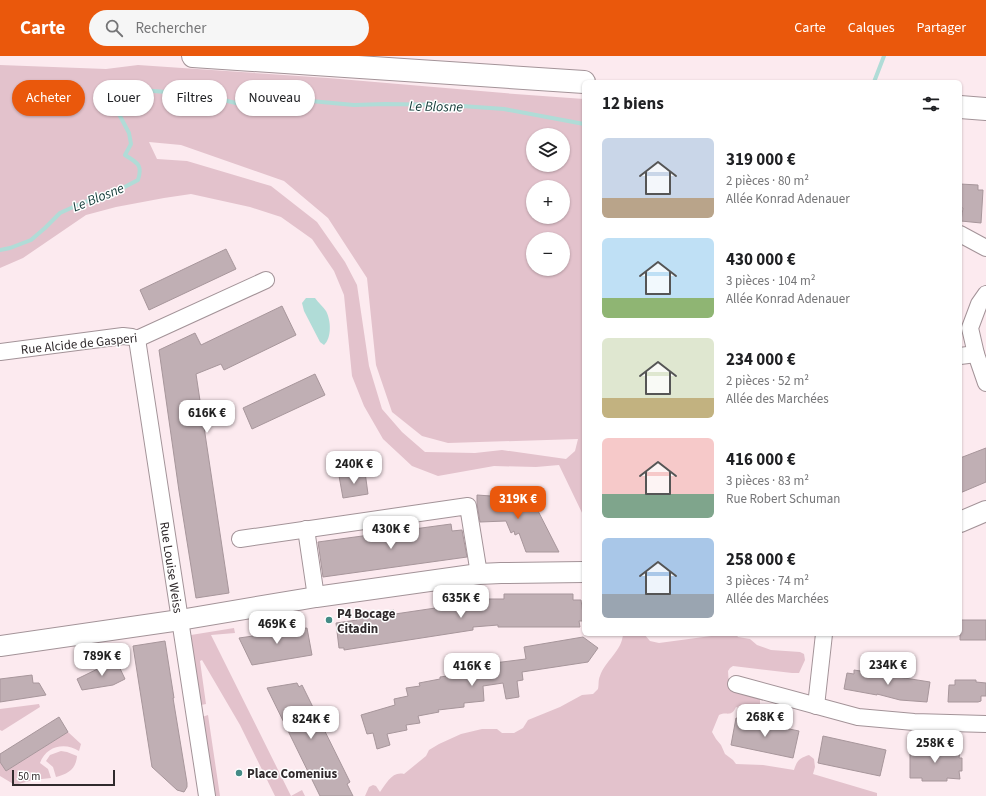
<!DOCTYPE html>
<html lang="fr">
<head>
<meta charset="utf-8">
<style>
  :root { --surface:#fff; --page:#f6f6f6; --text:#202124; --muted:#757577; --accent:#ea580c }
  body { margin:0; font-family:"Source Sans 3",sans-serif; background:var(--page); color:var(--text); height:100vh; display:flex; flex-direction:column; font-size:15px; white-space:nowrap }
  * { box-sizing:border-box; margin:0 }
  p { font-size:13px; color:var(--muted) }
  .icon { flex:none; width:22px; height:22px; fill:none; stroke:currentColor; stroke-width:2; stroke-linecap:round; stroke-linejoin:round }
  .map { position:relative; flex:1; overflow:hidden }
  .drawer { position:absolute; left:582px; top:24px; width:380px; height:556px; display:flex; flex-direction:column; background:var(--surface); border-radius:6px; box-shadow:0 1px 3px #0004 }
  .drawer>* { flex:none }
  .banner { position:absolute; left:12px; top:24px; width:380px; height:36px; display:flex; gap:8px }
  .fabs { position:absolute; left:526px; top:72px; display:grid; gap:8px }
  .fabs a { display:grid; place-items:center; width:44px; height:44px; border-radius:50%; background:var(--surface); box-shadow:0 1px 3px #0004; font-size:20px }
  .scale { position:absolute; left:12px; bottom:10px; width:103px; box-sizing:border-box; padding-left:4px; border:2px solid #302a2c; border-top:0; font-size:11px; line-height:14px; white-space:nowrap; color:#302a2c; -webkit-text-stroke:3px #fff; paint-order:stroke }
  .price { position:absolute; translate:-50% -34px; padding:0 9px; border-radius:8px; background:#fff; color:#222; font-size:13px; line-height:26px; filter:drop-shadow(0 1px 2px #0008) }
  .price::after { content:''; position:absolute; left:50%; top:24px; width:12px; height:9px; margin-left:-6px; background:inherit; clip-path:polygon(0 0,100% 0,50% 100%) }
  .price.current { background:var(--accent); color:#fff }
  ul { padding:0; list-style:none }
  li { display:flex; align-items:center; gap:12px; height:100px; padding:0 20px }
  li span { display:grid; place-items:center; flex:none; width:112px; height:80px; border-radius:6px; color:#555 }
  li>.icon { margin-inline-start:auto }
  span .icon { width:48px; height:48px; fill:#fffc; stroke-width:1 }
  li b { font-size:17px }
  h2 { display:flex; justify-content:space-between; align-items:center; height:48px; padding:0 20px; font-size:17px }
  .pill { padding:0 14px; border-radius:18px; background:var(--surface); box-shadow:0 1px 3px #0004; font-size:14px; line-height:36px }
  .pill.current { background:var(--accent); color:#fff }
  header { display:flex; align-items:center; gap:24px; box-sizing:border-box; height:56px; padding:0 20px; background:var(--accent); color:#fff }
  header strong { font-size:19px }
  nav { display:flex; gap:22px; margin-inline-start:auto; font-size:14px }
  .search { width:280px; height:36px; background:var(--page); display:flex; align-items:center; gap:10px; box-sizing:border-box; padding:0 14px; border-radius:22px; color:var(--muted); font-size:15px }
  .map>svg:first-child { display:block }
</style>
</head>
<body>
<header>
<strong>Carte</strong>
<div class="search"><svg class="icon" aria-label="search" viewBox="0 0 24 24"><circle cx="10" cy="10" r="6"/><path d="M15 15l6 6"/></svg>Rechercher</div>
<nav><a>Carte</a><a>Calques</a><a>Partager</a></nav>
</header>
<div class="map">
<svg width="986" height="740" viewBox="0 0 986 740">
  <rect width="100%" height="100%" fill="#fceaef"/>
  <path fill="#e3c2cc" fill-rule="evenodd" d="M0,9L106,13L138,9L328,22L515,38L584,43V461L559,409L536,411L494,410L438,420L412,410L383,383L364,350L352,320L344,239L334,215L312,183L281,161L250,151L191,138L164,142L116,151L86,159L23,202L0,212ZM533,79H563V109H533ZM149,86L181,89L284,125L328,162L367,222L376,309L392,356L422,380L448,387L578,383L575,395L566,403L502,394L475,397L425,396L402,376L382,353L369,310L357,229L345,206L317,166L271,130L187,105L157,103ZM533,131H563V161H533ZM533,183H563V213H533Z
    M234,572L235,577L211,579L291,740L302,734L305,740H275L240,669L202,604L200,605L206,648L201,649L190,581L191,579Z
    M623,578H644L650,585L659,587L711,580L715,578H736L738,581L750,583L757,589L771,594L800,596L804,598L805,604L799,617H792L733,610L730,612L728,615L729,630L760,642V648L766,650L769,653L766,658L736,651C731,662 727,655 719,659L712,676L716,683L721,689L725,698L733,704L736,708L763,709L794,714C797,704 800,702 809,699L814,703L815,711L813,718L877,737V740H365L369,731L373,729L376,730L380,736C386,728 392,715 404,718L426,700L429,694L439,688L461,678L482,673H497L502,677H514L523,672L528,664L560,651L582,639L593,638L598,633C599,629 598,624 600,620C605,605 622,595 623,578Z
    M39,648L40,651L2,675L0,674V653Z
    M208,659L220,740H215L202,661Z
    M68,676L81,688L79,695C65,686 46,690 40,707L48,713L51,722L33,724L15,729L0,720V706L6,715Z
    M61,695L67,696L77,700C76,713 68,718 56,721L53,711L46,705L50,699Z"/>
  <path fill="#b0dcd7" d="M306,242H315C318,246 323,251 326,255C331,264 332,282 324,289L320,286L304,255L302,247Z"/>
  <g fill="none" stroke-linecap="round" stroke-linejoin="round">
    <path stroke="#b0dcd7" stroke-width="4" d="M874,26L884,0
      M0,194L10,192L31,184L45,172L60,157L82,147L115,136L138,124C143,108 137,107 125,99L131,88L129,77L112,45L117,34L129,33L203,39L244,49L300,44L354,49L385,48L448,49L504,53L584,68"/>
  </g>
  <path fill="#c0afb4" stroke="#a7969b" d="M960,128L978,129V134H983L981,167L961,165L963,152H960Z
    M226,193L236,213L149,254L140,234Z
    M282,250L296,279L224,314L221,308L196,318L229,537L196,542L179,435L159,294L195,277L201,289Z
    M315,318L325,339L252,373L243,352Z
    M986,392V426L960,437V402Z
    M365,416L368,438L343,442L339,420Z
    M505,438H525L532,453L536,451L559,496H526L519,477L515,479L514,475L511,477L506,465L480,466L477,448V439L505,441Z
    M451,468L452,475L462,474L467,501L323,521L318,486Z
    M504,538H573V544H581L584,565H579L580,571H498V569L473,571V574L344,594V592H339L336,567L357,564L356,559L394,554L395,558L449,550L448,544L472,542V543H504Z
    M960,564H986V584H960Z
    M282,571L283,575L307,572L312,599L252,609L239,582L260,579L258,574Z
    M583,581L598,592L588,606L522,616L523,624L517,625L519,641L506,643L503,627L483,630L484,645L464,647V651L438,654L439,656L418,660L420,667L406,669L407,674L387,678L390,689L377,693L373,677L367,678L361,659L395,649L394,643L408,640L406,632L420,630L419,627L440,623V621L454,619V616L495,611L494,607L526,603L524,591Z
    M165,585L174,642H173L187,727V731L184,736L177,734L152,711L133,590Z
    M116,604L125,623L113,629L82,634L77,623Z
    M854,614L930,626L927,646L900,644L877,638V639L844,633L847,617L854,618Z
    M32,619L33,627H39L46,639L0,646V623Z
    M955,624H976V626L986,627V640H981V645L978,646H948L949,629H955Z
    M297,627L299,631L302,629L350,726L347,728L353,740H320L267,632Z
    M59,661L68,676L6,715L0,706V698Z
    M736,662L799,675L793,702L731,689Z
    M823,680L886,694L880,720L818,707Z
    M916,691H935V694H960L959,702H962V715H959L960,723L947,722V725H922V722H910V693L916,694Z"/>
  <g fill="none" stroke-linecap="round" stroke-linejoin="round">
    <defs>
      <g id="minor">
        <path d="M960,178L986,192"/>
        <path d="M986,238L979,248L970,272L976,298L986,327"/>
        <path id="s1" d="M137,283L207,740"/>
        <path d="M0,296L123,280L132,281L137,283L266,224"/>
        <path d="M960,300L976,298"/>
        <path d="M306,473L316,541"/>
        <path d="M240,483L468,450L479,518"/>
        <path d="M736,628L858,661L914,666L986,668"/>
        <path d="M816,650L824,578"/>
      </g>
      <path id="tertiary" d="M960,466L986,455
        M0,590L180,564L316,541L479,518L501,517L584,516"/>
      <path id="secondary" d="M193,0L584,26
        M960,51L986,53"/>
    </defs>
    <use href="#minor" stroke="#a39398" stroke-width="18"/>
    <use href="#tertiary" stroke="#a39398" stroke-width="22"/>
    <use href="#secondary" stroke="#a39398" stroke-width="24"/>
    <use href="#minor" stroke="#fff" stroke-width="16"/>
    <use href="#tertiary" stroke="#fff" stroke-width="20"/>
    <use href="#secondary" stroke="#fff" stroke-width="22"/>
  </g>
  <g fill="#448b86" stroke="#fff" stroke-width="1.5">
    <circle cx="329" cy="564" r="4"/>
    <circle cx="239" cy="717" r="4"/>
  </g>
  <g text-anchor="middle" stroke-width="3" stroke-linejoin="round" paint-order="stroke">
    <g font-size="13" fill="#302a2c" stroke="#fff">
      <text transform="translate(79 287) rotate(-6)" y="5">Rue Alcide de Gasperi</text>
      <text dy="5" stroke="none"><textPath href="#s1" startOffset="231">Rue Louise Weiss</textPath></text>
    </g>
    <g font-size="13" font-weight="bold" fill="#302a2c" stroke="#fff" text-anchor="start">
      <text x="337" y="562">P4 Bocage<tspan x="337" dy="15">Citadin</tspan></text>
      <text x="247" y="722">Place Comenius</text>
    </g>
    <g font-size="14" font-style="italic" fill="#113a37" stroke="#fff">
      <text transform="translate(436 50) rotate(1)" y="5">Le Blosne</text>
      <text transform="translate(98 141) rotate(-22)" y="5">Le Blosne</text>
    </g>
  </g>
</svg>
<div class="fabs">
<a><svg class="icon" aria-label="layers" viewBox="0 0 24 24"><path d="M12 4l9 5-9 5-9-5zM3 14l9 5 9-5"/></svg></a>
<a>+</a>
<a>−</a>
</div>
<div class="scale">50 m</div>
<b class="price" style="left:207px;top:378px">616K €</b>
<b class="price" style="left:354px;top:429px">240K €</b>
<b class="price current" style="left:518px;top:464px">319K €</b>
<b class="price" style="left:391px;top:494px">430K €</b>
<b class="price" style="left:461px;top:563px">635K €</b>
<b class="price" style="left:277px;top:589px">469K €</b>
<b class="price" style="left:102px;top:621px">789K €</b>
<b class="price" style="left:888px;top:630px">234K €</b>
<b class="price" style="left:472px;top:631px">416K €</b>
<b class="price" style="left:765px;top:682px">268K €</b>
<b class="price" style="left:311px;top:684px">824K €</b>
<b class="price" style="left:935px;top:708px">258K €</b>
<div class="banner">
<a class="pill current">Acheter</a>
<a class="pill">Louer</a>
<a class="pill">Filtres</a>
<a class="pill">Nouveau</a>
</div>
<section class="drawer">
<h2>12 biens<svg class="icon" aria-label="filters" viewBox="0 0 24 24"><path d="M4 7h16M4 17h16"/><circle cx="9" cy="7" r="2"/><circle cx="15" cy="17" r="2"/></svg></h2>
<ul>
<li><span style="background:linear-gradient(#c9d6e8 75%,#b9a48a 0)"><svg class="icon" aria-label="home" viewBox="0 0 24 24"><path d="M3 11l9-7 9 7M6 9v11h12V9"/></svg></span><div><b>319 000 €</b><p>2 pièces · 80 m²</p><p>Allée Konrad Adenauer</p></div></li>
<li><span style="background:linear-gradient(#bfe0f5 75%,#8fb573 0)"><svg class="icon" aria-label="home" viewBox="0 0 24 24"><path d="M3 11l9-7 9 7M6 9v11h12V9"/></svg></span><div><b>430 000 €</b><p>3 pièces · 104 m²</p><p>Allée Konrad Adenauer</p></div></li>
<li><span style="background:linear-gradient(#dfe7d0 75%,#c2b280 0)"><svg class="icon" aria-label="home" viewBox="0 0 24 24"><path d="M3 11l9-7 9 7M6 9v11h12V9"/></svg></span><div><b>234 000 €</b><p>2 pièces · 52 m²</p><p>Allée des Marchées</p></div></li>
<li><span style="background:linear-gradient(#f6c9c9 70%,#7fa58c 0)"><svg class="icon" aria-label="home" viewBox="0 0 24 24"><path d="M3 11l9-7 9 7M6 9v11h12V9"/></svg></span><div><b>416 000 €</b><p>3 pièces · 83 m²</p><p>Rue Robert Schuman</p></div></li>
<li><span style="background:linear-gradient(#a9c7e8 70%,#9aa5b1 0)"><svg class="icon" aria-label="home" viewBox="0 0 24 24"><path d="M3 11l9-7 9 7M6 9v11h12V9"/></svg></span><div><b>258 000 €</b><p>3 pièces · 74 m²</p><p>Allée des Marchées</p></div></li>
</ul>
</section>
</div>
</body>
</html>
